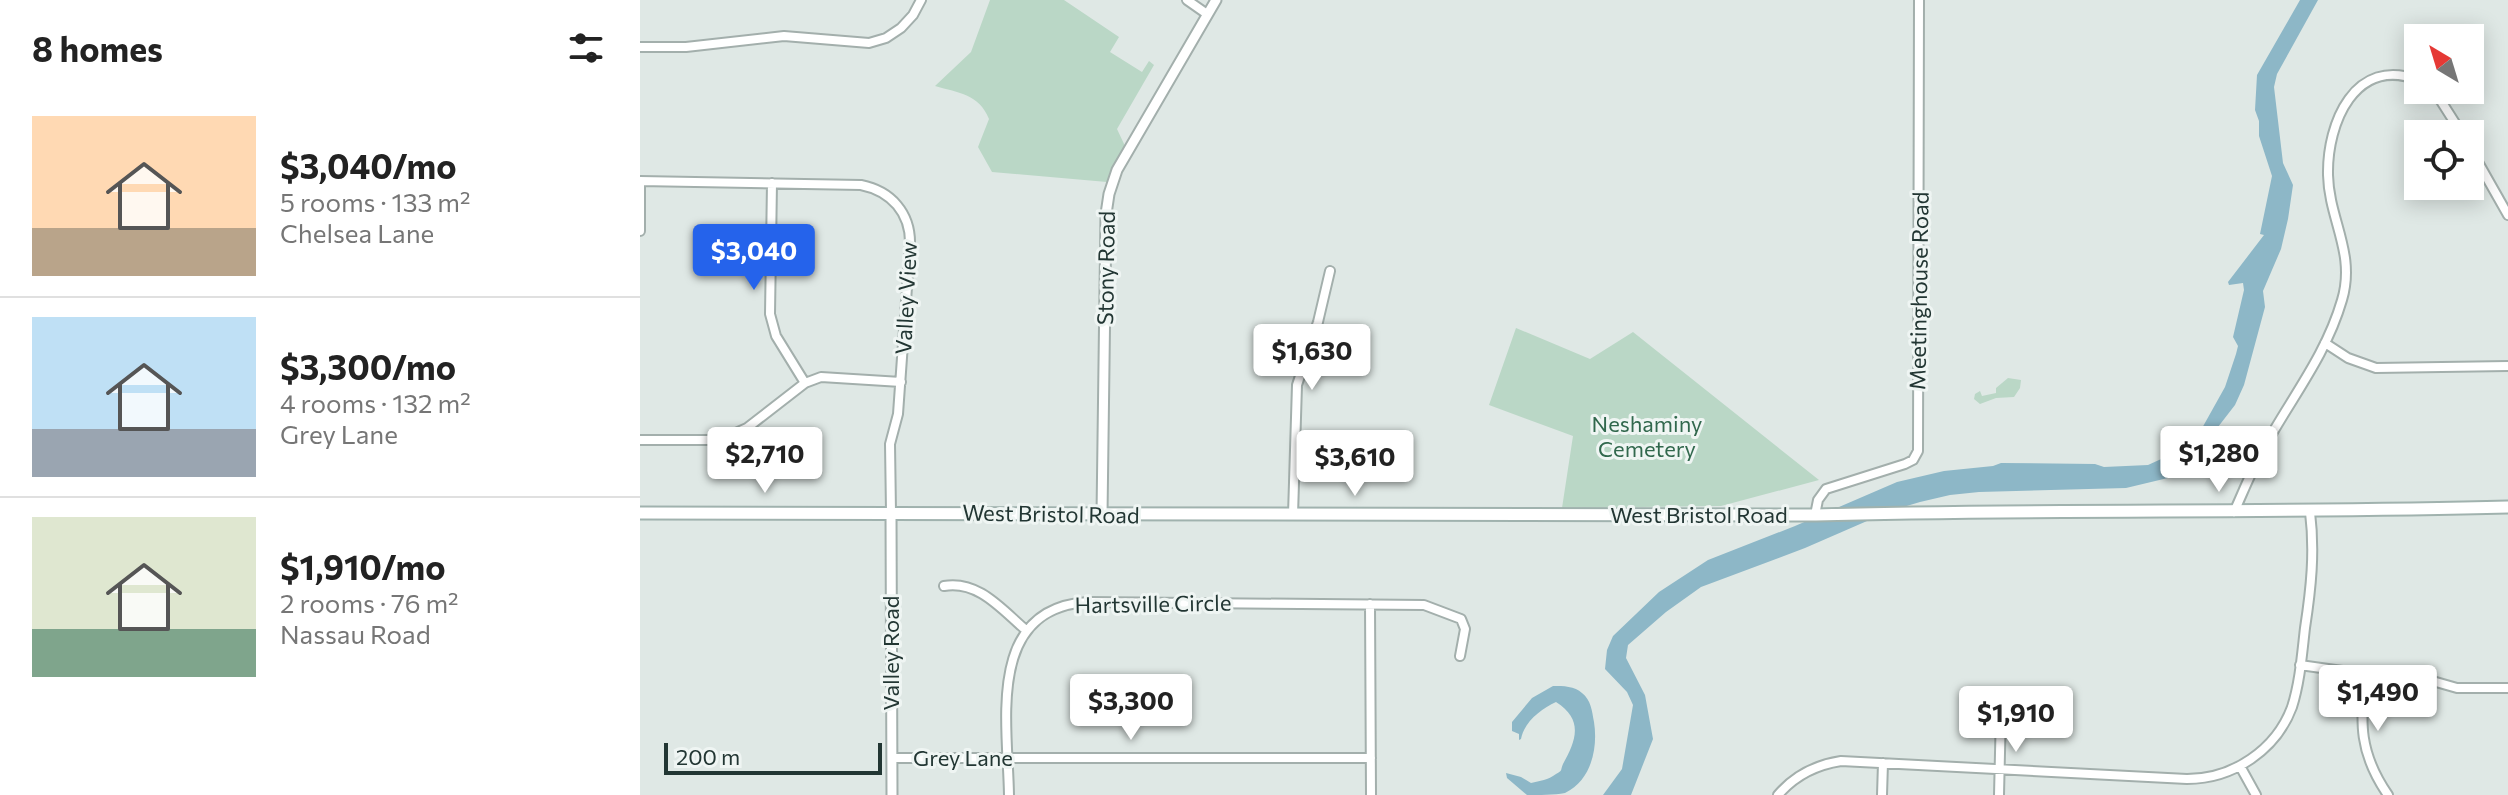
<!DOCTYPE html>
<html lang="en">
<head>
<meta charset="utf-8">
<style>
  :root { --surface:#fff; --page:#f2f2f2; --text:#222; --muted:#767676; --line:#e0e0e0; --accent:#2563eb }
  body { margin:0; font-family:Commissioner,sans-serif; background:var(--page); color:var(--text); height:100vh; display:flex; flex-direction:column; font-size:30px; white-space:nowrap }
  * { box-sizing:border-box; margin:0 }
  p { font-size:26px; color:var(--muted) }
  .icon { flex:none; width:44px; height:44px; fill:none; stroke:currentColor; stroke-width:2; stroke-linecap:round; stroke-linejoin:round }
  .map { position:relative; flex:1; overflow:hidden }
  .sheet { display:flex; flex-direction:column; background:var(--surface); width:640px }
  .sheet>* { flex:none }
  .needle { width:52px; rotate:322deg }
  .buttons { position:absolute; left:1764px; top:24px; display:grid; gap:16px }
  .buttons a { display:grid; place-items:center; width:80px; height:80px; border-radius:0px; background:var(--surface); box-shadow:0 4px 20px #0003; font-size:40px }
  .scale { position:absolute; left:24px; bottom:20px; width:218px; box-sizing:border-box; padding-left:8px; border:4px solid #223633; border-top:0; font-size:22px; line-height:28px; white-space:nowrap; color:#223633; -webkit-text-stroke:6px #eff5f3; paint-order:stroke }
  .price { position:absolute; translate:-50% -68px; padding:0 18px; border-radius:8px; background:#fff; color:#222; font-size:26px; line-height:52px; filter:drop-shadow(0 2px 4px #0008) }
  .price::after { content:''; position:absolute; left:50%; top:48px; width:24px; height:18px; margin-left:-12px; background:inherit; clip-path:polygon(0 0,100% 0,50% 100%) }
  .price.selected { background:var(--accent); color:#fff }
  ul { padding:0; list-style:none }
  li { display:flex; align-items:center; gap:24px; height:200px; padding:0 32px }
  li+li { border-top:2px solid var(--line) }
  li span { display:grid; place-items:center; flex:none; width:224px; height:160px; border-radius:0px; color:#555 }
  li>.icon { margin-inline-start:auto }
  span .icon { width:96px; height:96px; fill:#fffc; stroke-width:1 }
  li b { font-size:34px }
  h2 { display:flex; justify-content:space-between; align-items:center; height:96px; padding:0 32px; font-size:34px }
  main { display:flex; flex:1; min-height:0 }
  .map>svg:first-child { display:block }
</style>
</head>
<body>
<main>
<section class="sheet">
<h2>8 homes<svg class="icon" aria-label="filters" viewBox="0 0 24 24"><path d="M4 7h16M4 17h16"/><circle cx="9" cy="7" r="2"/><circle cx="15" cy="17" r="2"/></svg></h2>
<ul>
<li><span style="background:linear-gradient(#ffd9b3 70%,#b9a48a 0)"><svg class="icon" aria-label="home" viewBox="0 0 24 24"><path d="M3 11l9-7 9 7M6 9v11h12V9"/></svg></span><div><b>$3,040/mo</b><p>5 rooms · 133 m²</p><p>Chelsea Lane</p></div></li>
<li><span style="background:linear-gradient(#bfe0f5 70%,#9aa5b1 0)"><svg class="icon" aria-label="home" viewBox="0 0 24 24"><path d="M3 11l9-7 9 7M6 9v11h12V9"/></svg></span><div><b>$3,300/mo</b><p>4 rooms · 132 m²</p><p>Grey Lane</p></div></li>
<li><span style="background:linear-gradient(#dfe7d0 70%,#7fa58c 0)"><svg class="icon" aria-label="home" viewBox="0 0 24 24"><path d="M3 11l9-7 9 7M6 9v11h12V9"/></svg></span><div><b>$1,910/mo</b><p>2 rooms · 76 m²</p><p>Nassau Road</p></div></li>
</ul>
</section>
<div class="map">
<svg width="1868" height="795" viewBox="0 0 1868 795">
  <rect width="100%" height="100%" fill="#dfe8e5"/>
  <path fill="#bad7c6" d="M350,0H424L479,37L470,52L502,72L509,61L514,65L477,129L485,146L467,182L352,172L338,147L349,119C339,94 319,93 295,86L331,52Z
    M876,328L950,359L993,332L1179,480L1081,506L922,508L933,436L849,405Z
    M1368,378L1381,380L1380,388L1374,397L1356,398L1340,404L1334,399L1335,394L1340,391L1342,396L1356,393V388Z"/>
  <path fill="#8db7c7" d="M1660,0H1678L1637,74L1634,87L1643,163L1653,185L1648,219L1641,249L1623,291L1625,307L1604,385L1595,405L1571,436L1558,460L1532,477L1486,488L1339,492L1310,495L1280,502L1250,511L1165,548L1061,587L1026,612L988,645L986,658L1005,695L1013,739L991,795H963L982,769L993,705L987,692L965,669L967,650L973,636L1019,592L1068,560L1155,526L1257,482L1304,471L1353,466L1361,463L1455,464L1464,467L1508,465L1530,455L1561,430L1585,387L1596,354L1598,346L1593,337L1604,290L1603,283L1589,285L1588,282L1624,235L1620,234L1632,176L1619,136V121L1615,110L1617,75Z
    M913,686C923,686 935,686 942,693C951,700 952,711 954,722C958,747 952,780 925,793C914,795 899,795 887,795L867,778L866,773L881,777L891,783C900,781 908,780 916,774C923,770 920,771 923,764C936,740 944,720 916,702C901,709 884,722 881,739L879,740V734L872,731V722L892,698Z"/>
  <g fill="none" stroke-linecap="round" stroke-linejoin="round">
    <defs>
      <path id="minor" d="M547,0L567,14
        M0,47H46L144,36L229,43L246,38L261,28L273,15L281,0
        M1794,90L1822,134
        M1830,148L1868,215
        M0,181L221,185C251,191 271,213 270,245L258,414L250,444L251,512
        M132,183L130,314L136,336L165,383
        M0,231V181
        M1685,343L1708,358L1736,368L1868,366
        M0,440H69L89,436L107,428L165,383L181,377L261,382
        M1594,512C1604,490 1613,467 1625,446C1652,397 1686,355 1702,300C1716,253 1689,220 1688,175C1687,123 1715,56 1778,80
        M653,515L657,385L678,322L690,271
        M1175,515L1178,500L1186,489L1265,464L1273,460L1278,451L1279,0
        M304,586C339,580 362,610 387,631
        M730,604L731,795
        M1660,665L1766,680H1789L1817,688H1868
        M1725,674C1720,723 1719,753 1748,795
        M252,758H731
        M1600,766L1616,795
        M369,795C368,724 345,608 448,602L784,605L821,619L825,629L820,656
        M1138,795C1155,775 1175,765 1201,761L1547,779C1593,779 1636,750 1652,707C1660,682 1662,654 1665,628C1671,589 1675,552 1670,512
        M1242,795L1243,763
        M1359,795L1361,711"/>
      <path id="tertiary" d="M251,512L252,795
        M462,515L466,214L469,194L477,170L576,0"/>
      <path id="secondary" d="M0,513L1176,515C1407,509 1637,513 1868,507"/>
    </defs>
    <use href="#minor" stroke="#a3afac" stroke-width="12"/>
    <use href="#tertiary" stroke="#a3afac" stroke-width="13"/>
    <use href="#secondary" stroke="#a0b2ae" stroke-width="15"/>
    <use href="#minor" stroke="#fff" stroke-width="8"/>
    <use href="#tertiary" stroke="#fff" stroke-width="9"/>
    <use href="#secondary" stroke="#fff" stroke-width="11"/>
  </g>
  <g text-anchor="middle" stroke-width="6" stroke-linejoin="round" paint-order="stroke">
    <g font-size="22" fill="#223633" stroke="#eff5f3">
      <text transform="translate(466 268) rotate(-89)" y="8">Stony Road</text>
      <text transform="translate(1279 291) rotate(-89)" y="8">Meetinghouse Road</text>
      <text transform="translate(266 298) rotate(-87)" y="8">Valley View</text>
      <text transform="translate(411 514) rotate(1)" y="8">West Bristol Road</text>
      <text x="1059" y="523">West Bristol Road</text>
      <text transform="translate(513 604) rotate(-1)" y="8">Hartsville Circle</text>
      <text transform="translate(251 653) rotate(-90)" y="8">Valley Road</text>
      <text x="323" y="766">Grey Lane</text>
    </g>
    <g font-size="22" fill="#31684d" stroke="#eff5f3">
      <text x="1007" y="432">Neshaminy<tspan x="1007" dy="25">Cemetery</tspan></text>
    </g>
  </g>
</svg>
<div class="buttons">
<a><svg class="needle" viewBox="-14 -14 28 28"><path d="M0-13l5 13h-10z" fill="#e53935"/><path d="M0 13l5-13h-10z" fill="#767676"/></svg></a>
<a><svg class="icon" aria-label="locate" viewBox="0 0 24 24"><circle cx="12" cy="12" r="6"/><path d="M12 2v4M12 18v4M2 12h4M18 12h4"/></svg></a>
</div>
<div class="scale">200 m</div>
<b class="price selected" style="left:114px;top:292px">$3,040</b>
<b class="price" style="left:672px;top:392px">$1,630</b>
<b class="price" style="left:1579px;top:494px">$1,280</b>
<b class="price" style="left:125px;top:495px">$2,710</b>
<b class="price" style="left:715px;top:498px">$3,610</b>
<b class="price" style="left:1738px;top:733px">$1,490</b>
<b class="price" style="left:491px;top:742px">$3,300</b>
<b class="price" style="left:1376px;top:754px">$1,910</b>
</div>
</main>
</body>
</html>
